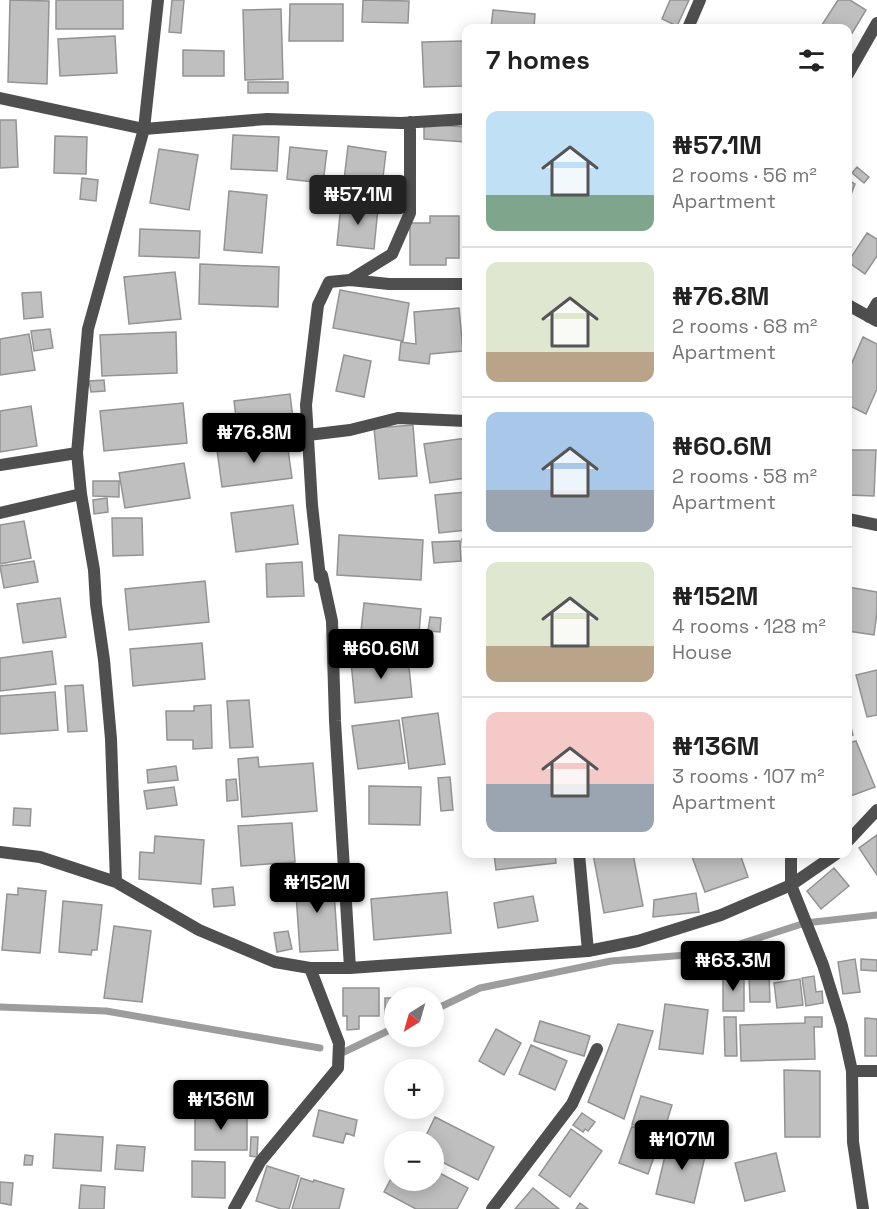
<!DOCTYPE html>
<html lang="en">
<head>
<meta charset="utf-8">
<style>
  :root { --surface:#fff; --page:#f2f2f2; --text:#222; --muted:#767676; --line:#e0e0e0; --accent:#000 }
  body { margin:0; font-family:"Space Grotesk",sans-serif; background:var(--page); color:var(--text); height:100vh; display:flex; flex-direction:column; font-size:22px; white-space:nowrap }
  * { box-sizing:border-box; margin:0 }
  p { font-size:20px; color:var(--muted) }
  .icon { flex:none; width:33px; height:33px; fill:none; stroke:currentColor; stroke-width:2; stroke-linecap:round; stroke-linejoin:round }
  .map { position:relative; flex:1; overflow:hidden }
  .sheet { position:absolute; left:462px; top:24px; width:390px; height:834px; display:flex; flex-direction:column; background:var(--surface); border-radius:12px; box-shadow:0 3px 15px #0003 }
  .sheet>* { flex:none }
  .needle { width:39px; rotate:217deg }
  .controls { position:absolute; left:384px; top:987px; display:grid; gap:12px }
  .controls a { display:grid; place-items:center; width:60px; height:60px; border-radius:50%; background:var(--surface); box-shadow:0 3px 15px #0003; font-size:30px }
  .price { position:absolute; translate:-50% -51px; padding:0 14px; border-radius:6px; background:var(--accent); color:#fff; font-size:20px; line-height:39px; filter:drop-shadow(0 2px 3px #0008) }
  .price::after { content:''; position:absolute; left:50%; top:36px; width:18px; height:14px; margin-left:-9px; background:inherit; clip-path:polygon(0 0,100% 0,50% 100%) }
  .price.on { background:#222; color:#fff }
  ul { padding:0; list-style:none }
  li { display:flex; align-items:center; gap:18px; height:150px; padding:0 24px }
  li+li { border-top:2px solid var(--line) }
  li span { display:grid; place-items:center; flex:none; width:168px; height:120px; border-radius:12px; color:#555 }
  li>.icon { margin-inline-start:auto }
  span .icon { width:72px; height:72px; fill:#fffc; stroke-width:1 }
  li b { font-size:26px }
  h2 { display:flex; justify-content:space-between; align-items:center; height:72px; padding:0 24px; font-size:26px }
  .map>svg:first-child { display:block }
</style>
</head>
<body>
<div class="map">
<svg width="877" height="1209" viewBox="0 0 877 1209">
  <rect width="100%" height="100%" fill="#fff"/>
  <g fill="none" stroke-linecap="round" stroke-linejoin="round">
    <path stroke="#9d9d9d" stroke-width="7" d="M0,1007L106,1011L320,1048
      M434,1010L480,988L611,961L712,953L805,923L877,915
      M344,1052L394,1028"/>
  </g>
  <path fill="#bfbfbf" stroke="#939393" stroke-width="1.5" d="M10,0L49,1L47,84L8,82Z
    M56,0H123V29H56Z
    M172,0H184L181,33L169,32Z
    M363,0L409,1L408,23L362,22Z
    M670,0H689L677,26L662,19Z
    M838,0H850L866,10L848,40V28H820Z
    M290,4H343V41H289Z
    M281,9L283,79L245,80L243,10Z
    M493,10L535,14L534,28H491Z
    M115,36L117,73L60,76L58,39Z
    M463,41L464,86L424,87L422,42Z
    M183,50L224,51V76H183Z
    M248,82H288V93H248Z
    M0,120H16L18,167L0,168Z
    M424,124L466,127V142L424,139Z
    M233,135L279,137L277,171L231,169Z
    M55,136L87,137L86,174L54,173Z
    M348,146L386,152L381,194L343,189Z
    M290,147L327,151L323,183L287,179Z
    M159,149L198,155L189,210L150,203Z
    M857,167L869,177L864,183L852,173Z
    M82,178L98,180L96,201L80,199Z
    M848,180L855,184L848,202Z
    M229,191L267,195L262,253L224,250Z
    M341,204L378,208L374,249L337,245Z
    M430,216H459V258H446V265H410V223H430Z
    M140,229L200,231L199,258L139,256Z
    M867,233L877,239V256L865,274L848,262Z
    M200,264L279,267L278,307L199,304Z
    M175,272L181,319L129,324L124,277Z
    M340,290L409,303L403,341L333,328Z
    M41,292L43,317L24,319L22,293Z
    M459,308L463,351L430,354L429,364L399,360L401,342L416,344L414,312Z
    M50,329L53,348L34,351L31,331Z
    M176,332L177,373L102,376L100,335Z
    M29,334L35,370L0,375V339Z
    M863,337L877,344V389L866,414L848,405V372Z
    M344,355L371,361L364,397L336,391Z
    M104,380L105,391L91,392L89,381Z
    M290,394L294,427L238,433L234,401Z
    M183,403L187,443L104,451L100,411Z
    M31,406L37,446L0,452V411Z
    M413,425L417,476L379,479L374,428Z
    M466,438V478L430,483L424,444Z
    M287,442L292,478L222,487L217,450Z
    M848,450H876L874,496L848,495Z
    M184,463L190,498L125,508L119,473Z
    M93,481H119V497L93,496Z
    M466,492V530L439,533L435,495Z
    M107,498L108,512L94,514L93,500Z
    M293,505L298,544L236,552L231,513Z
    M112,518H142L143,555L113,556Z
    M24,521L31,558L0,564V525Z
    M339,535L423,540L421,580L337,575Z
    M462,539H466V561H464Z
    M460,541L461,561L434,563L432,542Z
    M34,561L38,582L4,588L0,566Z
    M302,562L304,596L267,597L266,564Z
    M205,581L209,622L129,630L125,589Z
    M848,587L877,592V612L874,635L848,631Z
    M60,598L66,637L23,643L17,604Z
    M364,603L421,609L418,646L360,640Z
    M430,617L441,618L440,632L428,631Z
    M202,643L205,679L133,686L130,649Z
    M364,646L365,656L351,657L350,647Z
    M52,651L56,684L0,691V658Z
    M408,657L412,697L355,703L351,662Z
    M877,670V715L867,717L856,675Z
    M83,685L87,731L68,732L65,686Z
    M55,692L58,730L0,734V696Z
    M249,700L253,747L230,748L227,701Z
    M211,705L212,748L193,749V740H167L166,711H194V706Z
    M438,713L445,764L409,769L402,718Z
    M848,716L853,735L848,737Z
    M399,720L405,763L358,769L352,726Z
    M856,741L875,787L848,797V743Z
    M258,757L259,767L313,763L317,811L242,817L238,759Z
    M176,766L178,780L148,783L147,770Z
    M450,777L453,810L441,811L438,778Z
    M236,779L238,800L227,801L226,780Z
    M369,786L421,787L420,825L369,824Z
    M174,787L177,805L147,809L144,791Z
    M14,808L31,809L30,826L13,825Z
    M292,823L295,862L241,866L238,826Z
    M877,835V875L859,848Z
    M155,836L204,840L201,884L139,879L140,852L154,853Z
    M494,854H555L556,863L496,870Z
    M593,854H633L643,906L604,913Z
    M691,854H740L748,877L705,892Z
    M834,868L849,886L821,909L807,891Z
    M333,877L338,950L300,952L295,879Z
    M233,887L235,905L214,907L212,889Z
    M18,888L46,891L40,953L2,950L7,894L18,895Z
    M447,892L451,933L374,940L371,899Z
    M696,893L699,912L653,917L654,900Z
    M533,896L538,921L498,928L494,903Z
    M63,901L102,905L97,950H92L91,955L59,952Z
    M114,926L151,931L142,1002L104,998Z
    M288,931L292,949L277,952L274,933Z
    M855,959L860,992L843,994L838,962Z
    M861,959L877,960V971L861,970Z
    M723,972L744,973V1011H723Z
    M769,974L770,1002H750L749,975Z
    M814,976L816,992L822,991L823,1003L806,1006L802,978Z
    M800,979L803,1005L777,1008L774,983Z
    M343,988H379V1016H359V1029L347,1030V1016H343Z
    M385,998H394V1016L385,1015Z
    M665,1004L708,1010L703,1054L659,1049Z
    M724,1017H736L737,1056H725Z
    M805,1017H822V1027H814L815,1059L741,1061L740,1025L805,1023Z
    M865,1018L877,1019V1056H865Z
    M540,1021L590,1036L584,1056L534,1041Z
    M618,1024L653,1031L624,1119L588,1102Z
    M496,1029L521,1043L504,1075L479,1061Z
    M531,1045L567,1061L555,1090L519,1074Z
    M784,1070L820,1071V1137H785Z
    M641,1096L672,1105L663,1134L632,1124Z
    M319,1110L357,1120L354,1136L346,1133L343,1143L313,1136Z
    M195,1113H247V1150H195Z
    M582,1113L595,1122L588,1131L585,1129L583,1132L573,1125Z
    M435,1117L494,1147L478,1180L434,1158V1142H423Z
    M710,1124L711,1138L701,1139L700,1125Z
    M632,1126L661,1137L648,1174L619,1163Z
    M571,1129L602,1151L570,1197L539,1175Z
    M55,1134L103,1137L101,1171L53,1168Z
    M251,1137H258L257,1157L250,1156Z
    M669,1139L707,1148L694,1203L656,1194Z
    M117,1145L145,1147L143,1171L115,1169Z
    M776,1153L785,1191L745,1201L735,1163Z
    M25,1155L33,1156L32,1165H24Z
    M192,1161L225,1162V1198L192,1197Z
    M267,1166L299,1176L289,1209H281L256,1201Z
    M434,1170L468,1188L457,1209H416L384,1192L394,1173V1180H434Z
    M301,1178L313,1182L314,1180L344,1189L339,1209H292Z
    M0,1182L13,1183L11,1205L0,1203Z
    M81,1185L105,1187L104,1209H79Z
    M533,1188L559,1209H515Z
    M580,1203L588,1209H576Z"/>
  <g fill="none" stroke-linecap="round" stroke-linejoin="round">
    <path stroke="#4f4f4f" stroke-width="12" d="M688,28L700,0
      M848,74L877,23
      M0,98L144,129L267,119L401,123L466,119
      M350,280L392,254L410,213V122
      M848,305L877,321
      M869,317L877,303
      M308,435L350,430L398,418L466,421
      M0,465L77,453
      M0,513L81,494
      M848,519L877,525
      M848,841L877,810
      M0,852L40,857L116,882L199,930L275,962L310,968H350L588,951L638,941L721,915L791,885L836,854
      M579,854L588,951
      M791,854V885L823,965L842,1026L852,1071L853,1142L863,1209
      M116,882L111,739L104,660L96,604L94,570L81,494L77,453L88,329L144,129L158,0
      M350,968L335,721L332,621L322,575L320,578L312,505L306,405L318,305L329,282L350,280L389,284H466
      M852,1071H877
      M234,1209L260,1162L338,1068L339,1043L310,968
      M492,1209L572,1104L597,1049"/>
  </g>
</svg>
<div class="controls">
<a><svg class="needle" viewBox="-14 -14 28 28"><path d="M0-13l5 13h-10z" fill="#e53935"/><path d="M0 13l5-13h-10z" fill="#767676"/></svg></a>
<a>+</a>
<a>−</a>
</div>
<b class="price on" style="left:358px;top:226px">₦57.1M</b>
<b class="price" style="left:254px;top:464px">₦76.8M</b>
<b class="price" style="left:381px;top:680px">₦60.6M</b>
<b class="price" style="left:317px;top:914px">₦152M</b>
<b class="price" style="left:733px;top:992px">₦63.3M</b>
<b class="price" style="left:221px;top:1131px">₦136M</b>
<b class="price" style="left:682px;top:1171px">₦107M</b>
<section class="sheet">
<h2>7 homes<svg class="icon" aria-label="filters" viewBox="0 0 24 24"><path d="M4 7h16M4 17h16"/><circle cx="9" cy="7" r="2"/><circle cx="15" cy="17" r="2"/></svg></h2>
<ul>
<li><span style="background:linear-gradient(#bfe0f5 70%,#7fa58c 0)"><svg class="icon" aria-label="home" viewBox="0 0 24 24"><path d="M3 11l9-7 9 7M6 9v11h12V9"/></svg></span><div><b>₦57.1M</b><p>2 rooms · 56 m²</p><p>Apartment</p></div></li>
<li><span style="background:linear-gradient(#dfe7d0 75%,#b9a48a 0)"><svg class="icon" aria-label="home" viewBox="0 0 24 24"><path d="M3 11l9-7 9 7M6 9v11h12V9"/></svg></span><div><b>₦76.8M</b><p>2 rooms · 68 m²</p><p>Apartment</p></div></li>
<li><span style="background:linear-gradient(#a9c7e8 65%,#9aa5b1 0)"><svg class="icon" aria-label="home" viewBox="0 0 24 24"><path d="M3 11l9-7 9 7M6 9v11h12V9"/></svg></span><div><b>₦60.6M</b><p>2 rooms · 58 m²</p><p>Apartment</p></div></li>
<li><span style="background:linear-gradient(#dfe7d0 70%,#b9a48a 0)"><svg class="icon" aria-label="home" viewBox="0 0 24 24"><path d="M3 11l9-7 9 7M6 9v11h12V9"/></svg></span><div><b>₦152M</b><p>4 rooms · 128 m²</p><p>House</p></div></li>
<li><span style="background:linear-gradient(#f6c9c9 60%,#9aa5b1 0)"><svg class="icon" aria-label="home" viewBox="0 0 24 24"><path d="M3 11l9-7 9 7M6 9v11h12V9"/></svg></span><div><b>₦136M</b><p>3 rooms · 107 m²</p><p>Apartment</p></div></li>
</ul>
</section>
</div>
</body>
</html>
